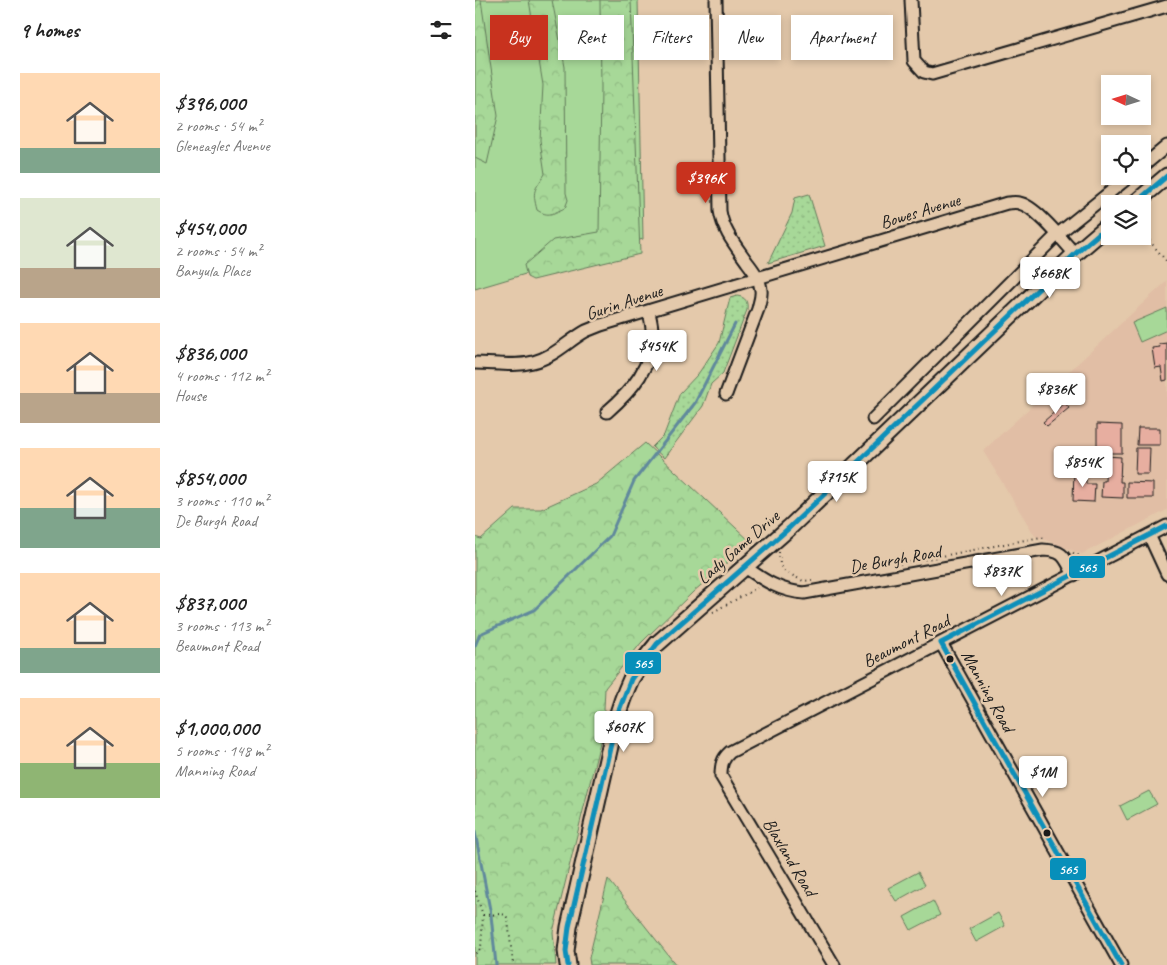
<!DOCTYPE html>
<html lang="en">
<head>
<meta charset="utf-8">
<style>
  :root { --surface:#fff; --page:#f2f2f2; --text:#222; --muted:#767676; --accent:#c8321e }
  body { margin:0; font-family:Caveat,sans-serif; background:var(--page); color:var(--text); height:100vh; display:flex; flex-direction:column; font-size:19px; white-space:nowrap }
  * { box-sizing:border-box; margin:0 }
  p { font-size:16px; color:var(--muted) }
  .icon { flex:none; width:28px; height:28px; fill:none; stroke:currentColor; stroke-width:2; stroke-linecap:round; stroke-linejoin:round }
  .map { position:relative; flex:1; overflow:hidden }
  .details { display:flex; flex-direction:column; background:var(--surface); width:475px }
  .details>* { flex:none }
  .guide { position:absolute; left:15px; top:15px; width:475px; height:45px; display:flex; gap:10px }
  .needle { width:32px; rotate:274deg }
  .controls { position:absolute; left:626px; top:75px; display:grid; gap:10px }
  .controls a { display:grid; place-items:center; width:50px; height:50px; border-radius:0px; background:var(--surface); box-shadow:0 2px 8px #0003; font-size:25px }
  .price { position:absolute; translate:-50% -42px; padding:0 11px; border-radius:5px; background:#fff; color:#222; font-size:16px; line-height:32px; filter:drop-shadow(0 1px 2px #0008) }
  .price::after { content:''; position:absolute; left:50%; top:30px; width:15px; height:11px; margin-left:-8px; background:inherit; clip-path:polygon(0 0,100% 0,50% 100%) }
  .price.selected { background:var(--accent); color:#fff }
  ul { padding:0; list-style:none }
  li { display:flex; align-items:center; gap:15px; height:125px; padding:0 20px }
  li span { display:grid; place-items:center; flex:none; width:140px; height:100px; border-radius:0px; color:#555 }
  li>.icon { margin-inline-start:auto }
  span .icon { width:60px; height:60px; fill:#fffc; stroke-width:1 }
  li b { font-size:21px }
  h2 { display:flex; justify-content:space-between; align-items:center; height:60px; padding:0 20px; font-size:21px }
  .chip { padding:0 18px; border-radius:0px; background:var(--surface); box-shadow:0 2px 8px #0003; font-size:18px; line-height:45px }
  .chip.selected { background:var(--accent); color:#fff }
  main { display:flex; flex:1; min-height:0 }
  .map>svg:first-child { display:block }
</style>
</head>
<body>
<main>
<section class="details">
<h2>9 homes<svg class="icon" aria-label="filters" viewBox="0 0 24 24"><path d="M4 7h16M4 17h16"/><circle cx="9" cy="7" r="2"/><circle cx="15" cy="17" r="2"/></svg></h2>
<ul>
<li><span style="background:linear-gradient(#ffd9b3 75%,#7fa58c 0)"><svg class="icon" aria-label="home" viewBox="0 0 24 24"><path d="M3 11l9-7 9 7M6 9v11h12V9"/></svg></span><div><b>$396,000</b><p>2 rooms · 54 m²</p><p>Gleneagles Avenue</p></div></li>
<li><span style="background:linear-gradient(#dfe7d0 70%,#b9a48a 0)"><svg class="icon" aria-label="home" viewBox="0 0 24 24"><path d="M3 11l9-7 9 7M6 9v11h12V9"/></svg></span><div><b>$454,000</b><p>2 rooms · 54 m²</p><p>Banyula Place</p></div></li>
<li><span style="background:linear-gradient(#ffd9b3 70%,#b9a48a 0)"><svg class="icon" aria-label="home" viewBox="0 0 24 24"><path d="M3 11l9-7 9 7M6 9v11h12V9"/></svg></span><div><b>$836,000</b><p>4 rooms · 112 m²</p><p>House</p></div></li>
<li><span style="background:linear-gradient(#ffd9b3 60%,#7fa58c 0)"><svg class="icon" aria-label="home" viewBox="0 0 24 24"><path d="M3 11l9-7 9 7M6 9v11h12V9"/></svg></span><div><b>$854,000</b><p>3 rooms · 110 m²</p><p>De Burgh Road</p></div></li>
<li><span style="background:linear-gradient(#ffd9b3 75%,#7fa58c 0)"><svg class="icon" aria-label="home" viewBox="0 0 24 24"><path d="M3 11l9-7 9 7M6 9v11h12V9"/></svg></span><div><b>$837,000</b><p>3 rooms · 113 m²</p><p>Beaumont Road</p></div></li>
<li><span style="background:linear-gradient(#ffd9b3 65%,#8fb573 0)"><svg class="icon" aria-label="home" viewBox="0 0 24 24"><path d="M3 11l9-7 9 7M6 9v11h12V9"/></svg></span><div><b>$1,000,000</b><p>5 rooms · 148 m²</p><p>Manning Road</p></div></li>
</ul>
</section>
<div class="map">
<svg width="692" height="965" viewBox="0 0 692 965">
  <defs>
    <pattern id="forest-crowns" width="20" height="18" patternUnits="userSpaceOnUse" patternTransform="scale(1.25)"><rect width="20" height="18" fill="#a7d898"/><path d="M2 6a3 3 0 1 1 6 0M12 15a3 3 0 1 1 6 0" fill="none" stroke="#8fb982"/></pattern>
    <pattern id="park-dots" width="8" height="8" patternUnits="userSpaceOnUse" patternTransform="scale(1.25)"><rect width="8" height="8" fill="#a7d898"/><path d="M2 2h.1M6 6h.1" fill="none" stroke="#8fb982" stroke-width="1.8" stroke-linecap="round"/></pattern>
  </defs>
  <rect width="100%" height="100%" fill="#e4c9ab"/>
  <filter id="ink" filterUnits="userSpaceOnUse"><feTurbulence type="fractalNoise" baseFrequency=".02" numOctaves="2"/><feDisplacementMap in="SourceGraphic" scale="10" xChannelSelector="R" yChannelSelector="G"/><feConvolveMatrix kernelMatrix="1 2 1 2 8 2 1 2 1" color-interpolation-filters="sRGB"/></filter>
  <g filter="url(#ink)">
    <path fill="#e1bea5" d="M692,281V510L607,554L560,536L508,451Z"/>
    <path fill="#a7d898" stroke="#627a5a" d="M0,0H163L168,239L0,289Z
      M692,308V330L665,342L657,323Z
      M674,791L682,804L652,820L645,806Z
      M443,872L450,885L421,901L413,888Z
      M458,901L465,915L436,930L429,917Z
      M523,913L530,926L501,942L494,929Z"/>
    <path fill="url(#forest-crowns)" stroke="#627a5a" d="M0,0H6L23,116L12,164L0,158Z
      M54,0H77L90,67L91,193L93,200L90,208C78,213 74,218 62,210C57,190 59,191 70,174L65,140L68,85Z
      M125,0H156L165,254L58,280L52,277L49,265L78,240L124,232L126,87Z
      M170,443L276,542L218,592L166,643L130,688L128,730L78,932L81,965H0V537L6,539L40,509H66L121,484Z
      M133,879L201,965H115L114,958Z"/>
    <path fill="url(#park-dots)" stroke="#627a5a" d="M334,194L350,246L293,263L317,213L320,198Z
      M262,296C271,297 273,302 272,310L248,373L236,384L228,406L189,458L177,447L189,435L205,393L223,374L244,343L255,298Z"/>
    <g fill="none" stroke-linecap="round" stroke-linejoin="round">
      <path stroke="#61899c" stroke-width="3" d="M0,646L5,634L59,610L135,536L159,481L220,403L260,324
        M0,832L16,915L21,965"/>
    </g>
    <path fill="#e7aea0" stroke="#1c1c1c" d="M692,343V380L688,381L686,367L680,368L677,348L685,347L684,344Z
      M590,403L594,408L572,426L568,422Z
      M622,424L647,425V453H622Z
      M663,428H685V445H662Z
      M661,448H675L674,474H660Z
      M631,456L646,457L645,482H648V498L626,497L627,481H630Z
      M599,469L611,470V484H620L619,502L598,501Z
      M652,482L678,483V498H652Z"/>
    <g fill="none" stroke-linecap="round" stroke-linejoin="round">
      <defs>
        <path id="minor" d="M241,0L245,211C248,231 261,246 272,262C279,271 285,279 286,290C287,297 284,303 283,309L251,394
          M436,0L439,61L449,72L457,74L692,6
          M668,166L692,146
          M0,363C20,363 39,367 58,362C79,357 93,341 111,331C116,329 121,327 126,325L532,203C536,203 540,202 544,203C561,206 588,241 600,254
          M132,412C157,390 179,366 177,331C177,324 175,318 174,312
          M398,419L583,234L655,176
          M674,535L692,574
          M270,567C290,581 305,591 329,593L568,550C590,551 589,557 599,575
          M466,643L646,965
          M359,965L246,776C246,765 247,759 255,752L692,526"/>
        <path id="major" d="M659,204L692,176
          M93,965L91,951L94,927L140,724C144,709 149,694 156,679C163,667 173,655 182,644L314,528L600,254L635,224"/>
      </defs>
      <use href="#minor" stroke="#1c1c1c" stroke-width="15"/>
      <use href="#major" stroke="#1c1c1c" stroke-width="19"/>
      <path stroke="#1c1c1c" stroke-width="2" stroke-dasharray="1 4" stroke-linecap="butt" d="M668,233L692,262
        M304,552L305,565L309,571L328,581L337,580
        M598,553L607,557
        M420,565L566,537L572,539
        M238,612L282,588
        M0,891L8,915L6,948L0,954
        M8,915L26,914L31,915L33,920L38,965"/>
      <use href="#minor" stroke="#e4c9ab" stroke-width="11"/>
      <use href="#major" stroke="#e4c9ab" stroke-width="15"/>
      <defs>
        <path id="bus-1" d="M659,204L692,176
          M466,643L646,965
          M466,643L692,526
          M93,965L91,951L94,927L143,713L156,679L182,644L314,528L600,254L635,224"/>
      </defs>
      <use href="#bus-1" stroke="#e4c9ab" stroke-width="9"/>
      <use href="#bus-1" stroke="#078fba" stroke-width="5"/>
    </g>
  </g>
  <g fill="#1c1c1c" stroke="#e4c9ab" stroke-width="2">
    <circle cx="475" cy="659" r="4.5"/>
    <circle cx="572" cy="833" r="4.5"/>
  </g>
  <g text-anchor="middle" stroke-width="5" stroke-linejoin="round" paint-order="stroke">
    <g font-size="18" fill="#1c1c1c" stroke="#e4c9ab">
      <text transform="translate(445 211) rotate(-17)" y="6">Bowes Avenue</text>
      <text transform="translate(149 302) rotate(-18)" y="6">Gurin Avenue</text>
      <text transform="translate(263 547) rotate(-41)" y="6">Lady Game Drive</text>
      <text transform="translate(420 559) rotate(-10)" y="6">De Burgh Road</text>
      <text transform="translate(431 641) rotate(-27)" y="6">Beaumont Road</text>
      <text transform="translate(513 691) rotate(61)" y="6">Manning Road</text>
      <text transform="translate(315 857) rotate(59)" y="6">Blaxland Road</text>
    </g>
  </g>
  <g stroke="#e4c9ab" stroke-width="2">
    <rect x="593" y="555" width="38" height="24" rx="5" fill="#078fba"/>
    <rect x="149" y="651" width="38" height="24" rx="5" fill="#078fba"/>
    <rect x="574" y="857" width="38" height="24" rx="5" fill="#078fba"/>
  </g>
  <g font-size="14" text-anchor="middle" font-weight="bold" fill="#fff">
    <text x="612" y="572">565</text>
    <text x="168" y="668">565</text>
    <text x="593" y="874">565</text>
  </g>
</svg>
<div class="controls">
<a><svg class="needle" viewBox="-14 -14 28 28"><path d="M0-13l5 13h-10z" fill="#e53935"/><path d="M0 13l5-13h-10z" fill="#767676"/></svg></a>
<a><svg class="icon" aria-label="locate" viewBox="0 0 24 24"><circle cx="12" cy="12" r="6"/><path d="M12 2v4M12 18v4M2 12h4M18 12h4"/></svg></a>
<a><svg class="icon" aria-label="layers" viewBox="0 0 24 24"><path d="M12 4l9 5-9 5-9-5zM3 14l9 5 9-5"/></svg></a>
</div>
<b class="price selected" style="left:231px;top:204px">$396K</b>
<b class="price" style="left:575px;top:299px">$668K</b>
<b class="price" style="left:182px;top:372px">$454K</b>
<b class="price" style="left:581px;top:415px">$836K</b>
<b class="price" style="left:608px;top:488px">$854K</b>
<b class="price" style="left:362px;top:503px">$715K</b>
<b class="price" style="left:527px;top:597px">$837K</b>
<b class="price" style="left:149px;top:753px">$607K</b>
<b class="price" style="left:568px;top:798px">$1M</b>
<div class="guide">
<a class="chip selected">Buy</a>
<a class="chip">Rent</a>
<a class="chip">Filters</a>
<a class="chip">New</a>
<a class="chip">Apartment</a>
</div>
</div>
</main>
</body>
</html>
